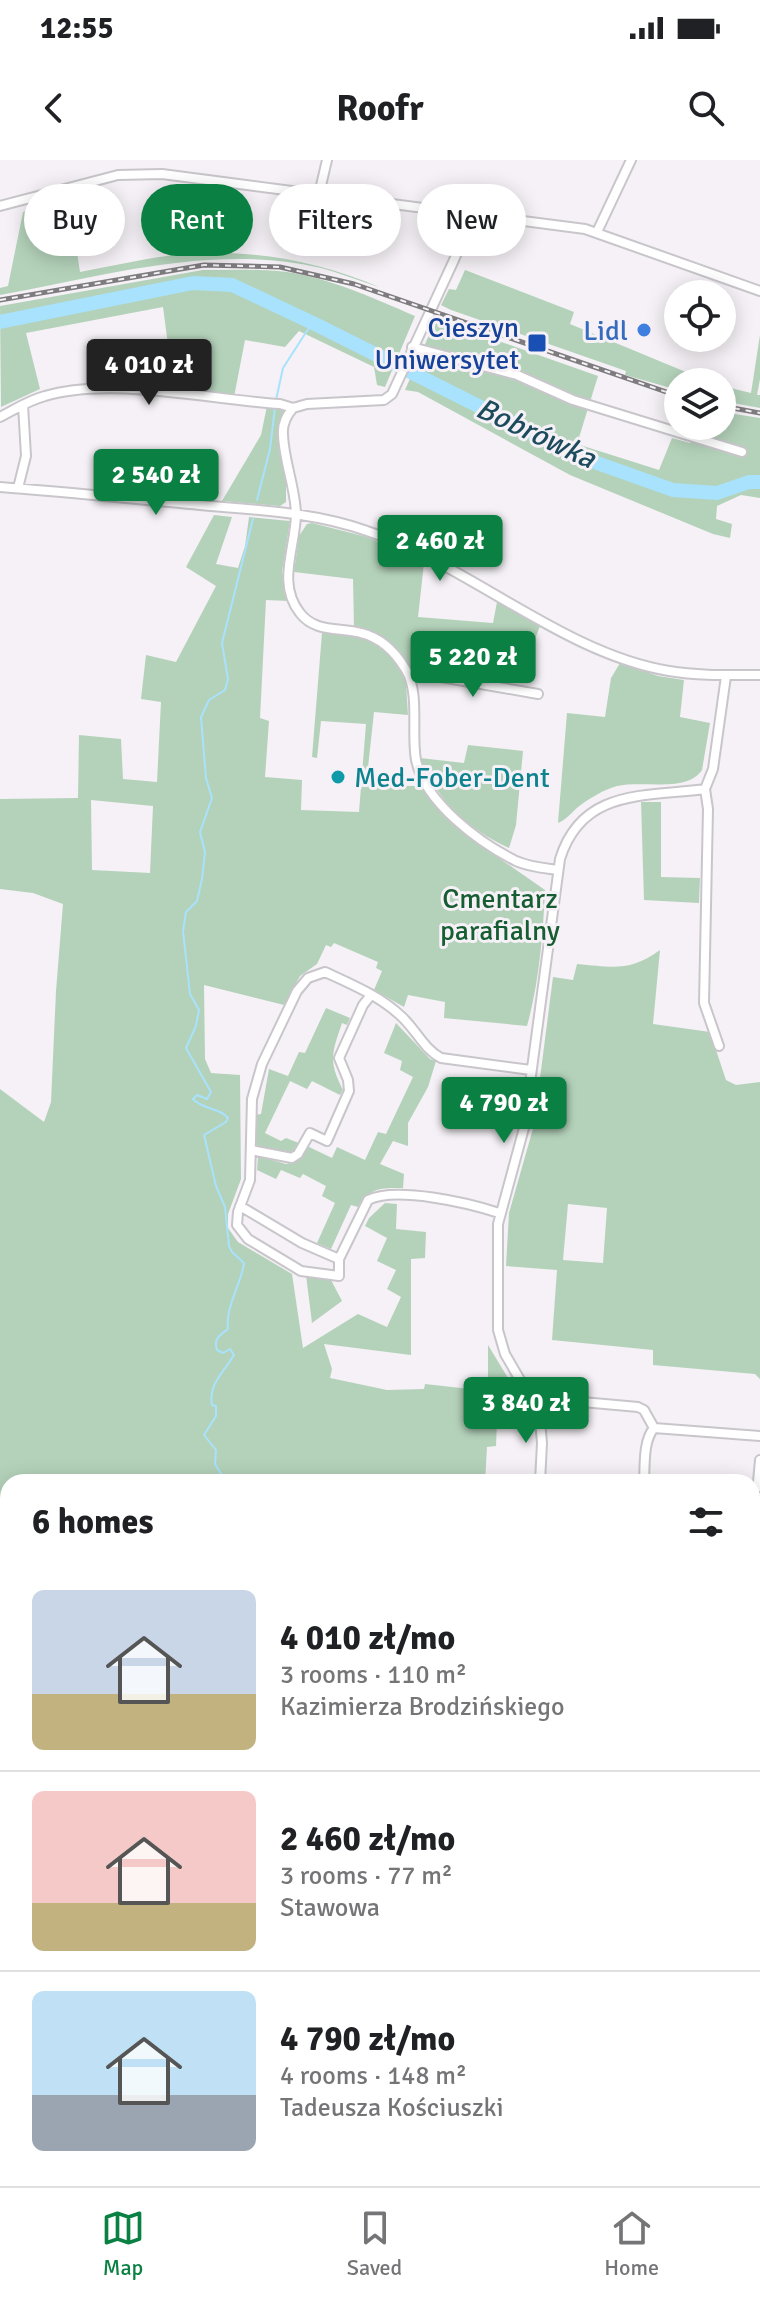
<!DOCTYPE html>
<html lang="en">
<head>
<meta charset="utf-8">
<style>
  :root { --surface:#fff; --page:#f6f6f6; --text:#202124; --muted:#757577; --line:#e0e0e0; --accent:#0b8043 }
  body { margin:0; font-family:Signika,sans-serif; background:var(--page); color:var(--text); height:100vh; display:flex; flex-direction:column; font-size:30px; white-space:nowrap }
  * { box-sizing:border-box; margin:0 }
  p { font-size:26px; color:var(--muted) }
  .icon { flex:none; width:44px; height:44px; fill:none; stroke:currentColor; stroke-width:2; stroke-linecap:round; stroke-linejoin:round }
  .map { position:relative; flex:1; overflow:hidden }
  .details { position:absolute; left:0px; top:1314px; width:760px; height:712px; display:flex; flex-direction:column; background:var(--surface); border-radius:24px 24px 0 0; box-shadow:0 4px 20px #0003 }
  .details>* { flex:none }
  .top-card { position:absolute; left:24px; top:24px; width:712px; height:72px; display:flex; gap:16px }
  .tools { position:absolute; left:664px; top:120px; display:grid; gap:16px }
  .tools a { display:grid; place-items:center; width:72px; height:72px; border-radius:50%; background:var(--surface); box-shadow:0 4px 20px #0003; font-size:40px }
  .price { position:absolute; translate:-50% -68px; padding:0 18px; border-radius:8px; background:var(--accent); color:#fff; font-size:26px; line-height:52px; filter:drop-shadow(0 2px 4px #0008) }
  .price::after { content:''; position:absolute; left:50%; top:48px; width:24px; height:18px; margin-left:-12px; background:inherit; clip-path:polygon(0 0,100% 0,50% 100%) }
  .price.on { background:#222; color:#fff }
  ul { padding:0; list-style:none }
  li { display:flex; align-items:center; gap:24px; height:200px; padding:0 32px }
  li+li { border-top:2px solid var(--line) }
  li span { display:grid; place-items:center; flex:none; width:224px; height:160px; border-radius:12px; color:#555 }
  li>.icon { margin-inline-start:auto }
  span .icon { width:96px; height:96px; fill:#fffc; stroke-width:1 }
  li b { font-size:34px }
  h2 { display:flex; justify-content:space-between; align-items:center; height:96px; padding:0 32px; font-size:34px }
  .pill { padding:0 28px; border-radius:36px; background:var(--surface); box-shadow:0 4px 20px #0003; font-size:28px; line-height:72px }
  .pill.on { background:var(--accent); color:#fff }
  .status { display:flex; justify-content:space-between; align-items:center; height:56px; padding:0 40px; background:var(--surface); direction:ltr }
  .status svg { height:22px; fill:currentColor }
  header { display:flex; justify-content:space-between; align-items:center; height:104px; padding:0 32px; background:var(--surface); font-size:36px; font-weight:800 }
  .menu { display:flex; justify-content:space-around; align-items:center; height:112px; border-top:2px solid var(--line); background:var(--surface); font-size:22px; color:var(--muted) }
  .menu a { display:grid; justify-items:center; gap:4px }
  .menu .on { color:var(--accent) }
  .map>svg:first-child { display:block }
</style>
</head>
<body>
<div class="status"><b>12:55</b><svg viewBox="0 0 49 12"><path d="M0 12V9h3v3zM5 12V6h3v6zM10 12V3h3v9zM15 12V0h3v12zM26 1h20v11H26zM47 4h2v5h-2z"/></svg></div>
<header><svg class="icon" aria-label="back" viewBox="0 0 24 24"><path d="M15 5l-7 7 7 7"/></svg>Roofr<svg class="icon" aria-label="search" viewBox="0 0 24 24"><circle cx="10" cy="10" r="6"/><path d="M15 15l6 6"/></svg></header>
<div class="map">
<svg width="760" height="2026" viewBox="0 0 760 2026">
  <rect width="100%" height="100%" fill="#f5f1f6"/>
  <path fill="#b4d2ba" fill-rule="evenodd" d="M69,39L80,112C118,105 158,95 197,93C260,91 321,102 379,127C360,121 340,113 321,108C215,83 104,116 0,135V128L8,126L23,52Z
    M203,110C228,110 254,109 278,111C326,116 371,137 415,156L385,227L377,225L374,207L299,171L285,187L245,180L234,237L174,231L163,147L26,173L40,229L1,247L0,146Z
    M465,110L574,152L570,164L710,222H678V230L625,215L626,211L451,150L441,145L449,129L456,130Z
    M436,159L598,216L577,284L659,310L672,278L690,283L696,266H722V252L760,258V338L741,335L717,346L716,359L732,364L730,378L713,374L570,315L418,232L405,230Z
    M760,175V219L757,235H760V248L722,241V226L751,233Z
    M267,246L278,247L283,251L279,278L286,309V342L280,346L222,341L261,275Z
    M214,355L232,357L216,404L238,408L245,386L249,357L290,361L282,412L289,441L266,440L260,558L269,561L265,617L302,620L301,650L359,652L366,564L321,561L317,598L312,597L322,473L366,477L384,489L396,502L406,523L408,555L374,552L366,626H421L470,678L545,730C543,775 539,823 527,866L444,858L445,842L408,835L404,847L374,830L382,811L376,808L378,802L334,783L331,787L326,785L317,804L300,816L284,845L204,825L205,899L211,913L240,915L241,1019L228,1054V1068L238,1082L292,1114L303,1188L358,1154L387,1167L401,1137L387,1129L396,1110L377,1101L387,1078L365,1066L369,1058L385,1043L397,1044L396,1069L426,1072L425,1098L411,1099V1195L324,1184L332,1209L330,1218L387,1230L424,1229L425,1224L488,1231V1185L519,1236L498,1235L496,1286L487,1287L485,1322H8V1831L0,1837V929L44,962L51,942L56,831L63,744L33,733L0,729V639L78,638L79,575L121,579L123,619L157,622L161,542L141,539L146,495L176,502L216,426L186,407ZM91,640L153,646L150,713L92,710Z
    M312,363L367,377L424,403L418,457L493,463L497,442L540,466L527,500L416,483L412,509C395,488 381,473 354,468L353,419L294,412L299,376L307,364Z
    M620,503L658,516L684,520L680,557L710,563L702,610C687,633 643,620 617,626C605,629 588,639 578,647C571,653 567,659 558,663L567,553L605,557L611,518Z
    M468,585L523,591L516,665L509,688C465,667 440,644 420,598L464,603Z
    M641,642H661V717L700,718L699,743L644,740Z
    M660,790L653,864L710,872L726,920L736,925L760,922V1219L755,1214L653,1205V1190L552,1180L557,1110L506,1106L509,1053L534,965L553,817L573,820L577,804C613,807 630,812 660,790ZM568,1044L607,1048L603,1103L563,1100Z
    M326,848L350,858L347,865L342,863C332,893 328,901 343,930L340,935L312,921L307,929L290,921L265,973L281,981L286,978L299,983L294,994L289,996L259,988L256,984L255,955L261,954L269,909L288,916L299,892L305,893Z
    M396,863L430,899L436,901L428,927L408,963V986L393,981L380,1004L404,1014L403,1028C380,1028 371,1027 358,1047L351,1045L331,1089L317,1083L335,1043L322,1036L326,1026L303,1014L300,1018L281,1010L276,1019L257,1010L258,996L286,1004L298,1001L307,986L332,998L337,987L365,1000L378,972L386,974L413,917L400,910L402,901L384,893Z
    M306,1115L331,1120L342,1141L312,1163Z"/>
  <g fill="none" stroke-linecap="round" stroke-linejoin="round">
    <path stroke="#a8e2fc" stroke-width="2" d="M276,240L283,208L312,163
      M257,340L270,289L275,247
      M226,1322L215,1304L216,1290L204,1275L216,1256V1246L212,1245C208,1224 224,1212 234,1195L230,1189L223,1193L217,1190C213,1179 220,1175 228,1169C225,1147 241,1125 244,1103L232,1092L229,1086L225,1047L216,1026L204,975L226,962L228,958C219,947 203,950 193,939L197,935L207,939L211,932L186,888L196,866L199,850L190,834L183,771L186,752L197,741L202,719L205,692L200,672L212,638L206,618L201,557L209,540L225,530L228,519L222,483L253,359
      M0,1774L7,1769L8,1757"/>
    <path stroke="#a8e2fc" stroke-width="14" d="M0,162L193,123L232,125L317,165L580,297L673,330L717,333L749,322H760"/>
    <defs>
      <path id="minor" d="M319,34L327,0
        M0,46L118,15L162,14L585,69L760,131
        M597,72L631,0
        M412,187L517,215L573,240L742,292
        M293,248C286,256 282,265 283,275C284,301 295,327 296,353C296,387 276,423 300,453C315,473 340,467 361,473C382,478 396,493 406,510C420,533 411,574 416,600C425,643 480,683 516,701C529,707 544,708 558,710
        M0,257C14,250 29,240 45,236C110,216 211,240 280,244L293,248L307,244L384,240L392,234L454,100L460,86L465,53
        M0,327C67,332 133,339 200,345C256,350 314,352 367,371C469,405 564,494 669,511C699,516 730,515 760,515
        M18,328L26,296L23,245
        M409,514L418,513L538,534
        M719,886L704,843L708,649L705,629L713,609L726,516
        M251,990L292,998L298,994L310,973L327,981L349,931L348,920L339,898L363,845L371,835
        M240,1046L302,1083L339,1099
        M499,1053C469,1043 396,1026 368,1040L339,1099V1116L301,1111L248,1079L237,1065L238,1052L250,1020L252,939L262,904L297,831L308,818L325,812C351,824 380,836 402,857C416,870 424,889 441,898L531,910
        M534,1244L549,1239L638,1247L644,1250L654,1268L760,1276
        M760,1300L758,1322L760,1327
        M540,1322L542,1283L540,1261L534,1244L505,1194L498,1170V1064L524,968L560,699C582,628 646,637 705,629
        M644,1322C645,1305 643,1281 654,1268
        M752,1370L760,1353
        M752,1423L760,1443
        M752,1904H760
        M104,2018L107,2026
        M410,2026L412,2018
        M511,2026L514,2018
        M629,2026L630,2018"/>
    </defs>
    <use href="#minor" stroke="#c9c6cb" stroke-width="12"/>
    <use href="#minor" stroke="#fff" stroke-width="8"/>
    <defs>
      <path id="rail" d="M0,140L204,105L280,107L354,124L678,236
        M722,246L760,253"/>
    </defs>
    <use href="#rail" stroke="#7e7c7f" stroke-width="5"/>
    <use href="#rail" stroke="#f5f1f6" stroke-width="2" stroke-dasharray="6" stroke-linecap="butt"/>
  </g>
  <circle fill="#3f7fe0" stroke="#f5f1f6" stroke-width="3" cx="644" cy="170" r="8"/>
  <rect fill="#1a4fb4" stroke="#f5f1f6" stroke-width="3" x="527" y="173" width="20" height="20" rx="4"/>
  <circle fill="#0f9aa8" stroke="#f5f1f6" stroke-width="3" cx="338" cy="617" r="8"/>
  <g text-anchor="middle" stroke-width="6" stroke-linejoin="round" paint-order="stroke">
    <g font-size="28" fill="#164399" stroke="#f5f1f6" text-anchor="end">
      <text x="519" y="177">Cieszyn<tspan x="519" dy="32">Uniwersytet</tspan></text>
    </g>
    <g font-size="28" fill="#366cbe" stroke="#f5f1f6" text-anchor="end">
      <text x="628" y="180">Lidl</text>
    </g>
    <g font-size="28" fill="#0d838f" stroke="#f5f1f6" text-anchor="start">
      <text x="354" y="627">Med-Fober-Dent</text>
    </g>
    <g font-size="28" fill="#175d32" stroke="#f5f1f6">
      <text x="500" y="748">Cmentarz<tspan x="500" dy="32">parafialny</tspan></text>
    </g>
    <g font-size="30" font-style="italic" fill="#1c4b5d" stroke="#f5f1f6">
      <text transform="translate(536 273) rotate(25)" y="10">Bobrówka</text>
    </g>
  </g>
</svg>
<div class="tools">
<a><svg class="icon" aria-label="locate" viewBox="0 0 24 24"><circle cx="12" cy="12" r="6"/><path d="M12 2v4M12 18v4M2 12h4M18 12h4"/></svg></a>
<a><svg class="icon" aria-label="layers" viewBox="0 0 24 24"><path d="M12 4l9 5-9 5-9-5zM3 14l9 5 9-5"/></svg></a>
</div>
<b class="price on" style="left:149px;top:247px">4 010 zł</b>
<b class="price" style="left:156px;top:357px">2 540 zł</b>
<b class="price" style="left:440px;top:423px">2 460 zł</b>
<b class="price" style="left:473px;top:539px">5 220 zł</b>
<b class="price" style="left:504px;top:985px">4 790 zł</b>
<b class="price" style="left:526px;top:1285px">3 840 zł</b>
<div class="top-card">
<a class="pill">Buy</a>
<a class="pill on">Rent</a>
<a class="pill">Filters</a>
<a class="pill">New</a>
</div>
<section class="details">
<h2>6 homes<svg class="icon" aria-label="filters" viewBox="0 0 24 24"><path d="M4 7h16M4 17h16"/><circle cx="9" cy="7" r="2"/><circle cx="15" cy="17" r="2"/></svg></h2>
<ul>
<li><span style="background:linear-gradient(#c9d6e8 65%,#c2b280 0)"><svg class="icon" aria-label="home" viewBox="0 0 24 24"><path d="M3 11l9-7 9 7M6 9v11h12V9"/></svg></span><div><b>4 010 zł/mo</b><p>3 rooms · 110 m²</p><p>Kazimierza Brodzińskiego</p></div></li>
<li><span style="background:linear-gradient(#f6c9c9 70%,#c2b280 0)"><svg class="icon" aria-label="home" viewBox="0 0 24 24"><path d="M3 11l9-7 9 7M6 9v11h12V9"/></svg></span><div><b>2 460 zł/mo</b><p>3 rooms · 77 m²</p><p>Stawowa</p></div></li>
<li><span style="background:linear-gradient(#bfe0f5 65%,#9aa5b1 0)"><svg class="icon" aria-label="home" viewBox="0 0 24 24"><path d="M3 11l9-7 9 7M6 9v11h12V9"/></svg></span><div><b>4 790 zł/mo</b><p>4 rooms · 148 m²</p><p>Tadeusza Kościuszki</p></div></li>
</ul>
</section>
</div>
<nav class="menu">
<a class="on"><svg class="icon" aria-label="map" viewBox="0 0 24 24"><path d="M3 6l6-2 6 2 6-2v14l-6 2-6-2-6 2zM9 4v14M15 6v14"/></svg>Map</a>
<a><svg class="icon" aria-label="saved" viewBox="0 0 24 24"><path d="M7 4h10v16l-5-4-5 4z"/></svg>Saved</a>
<a><svg class="icon" aria-label="home" viewBox="0 0 24 24"><path d="M3 11l9-7 9 7M6 9v11h12V9"/></svg>Home</a>
</nav>
</body>
</html>
